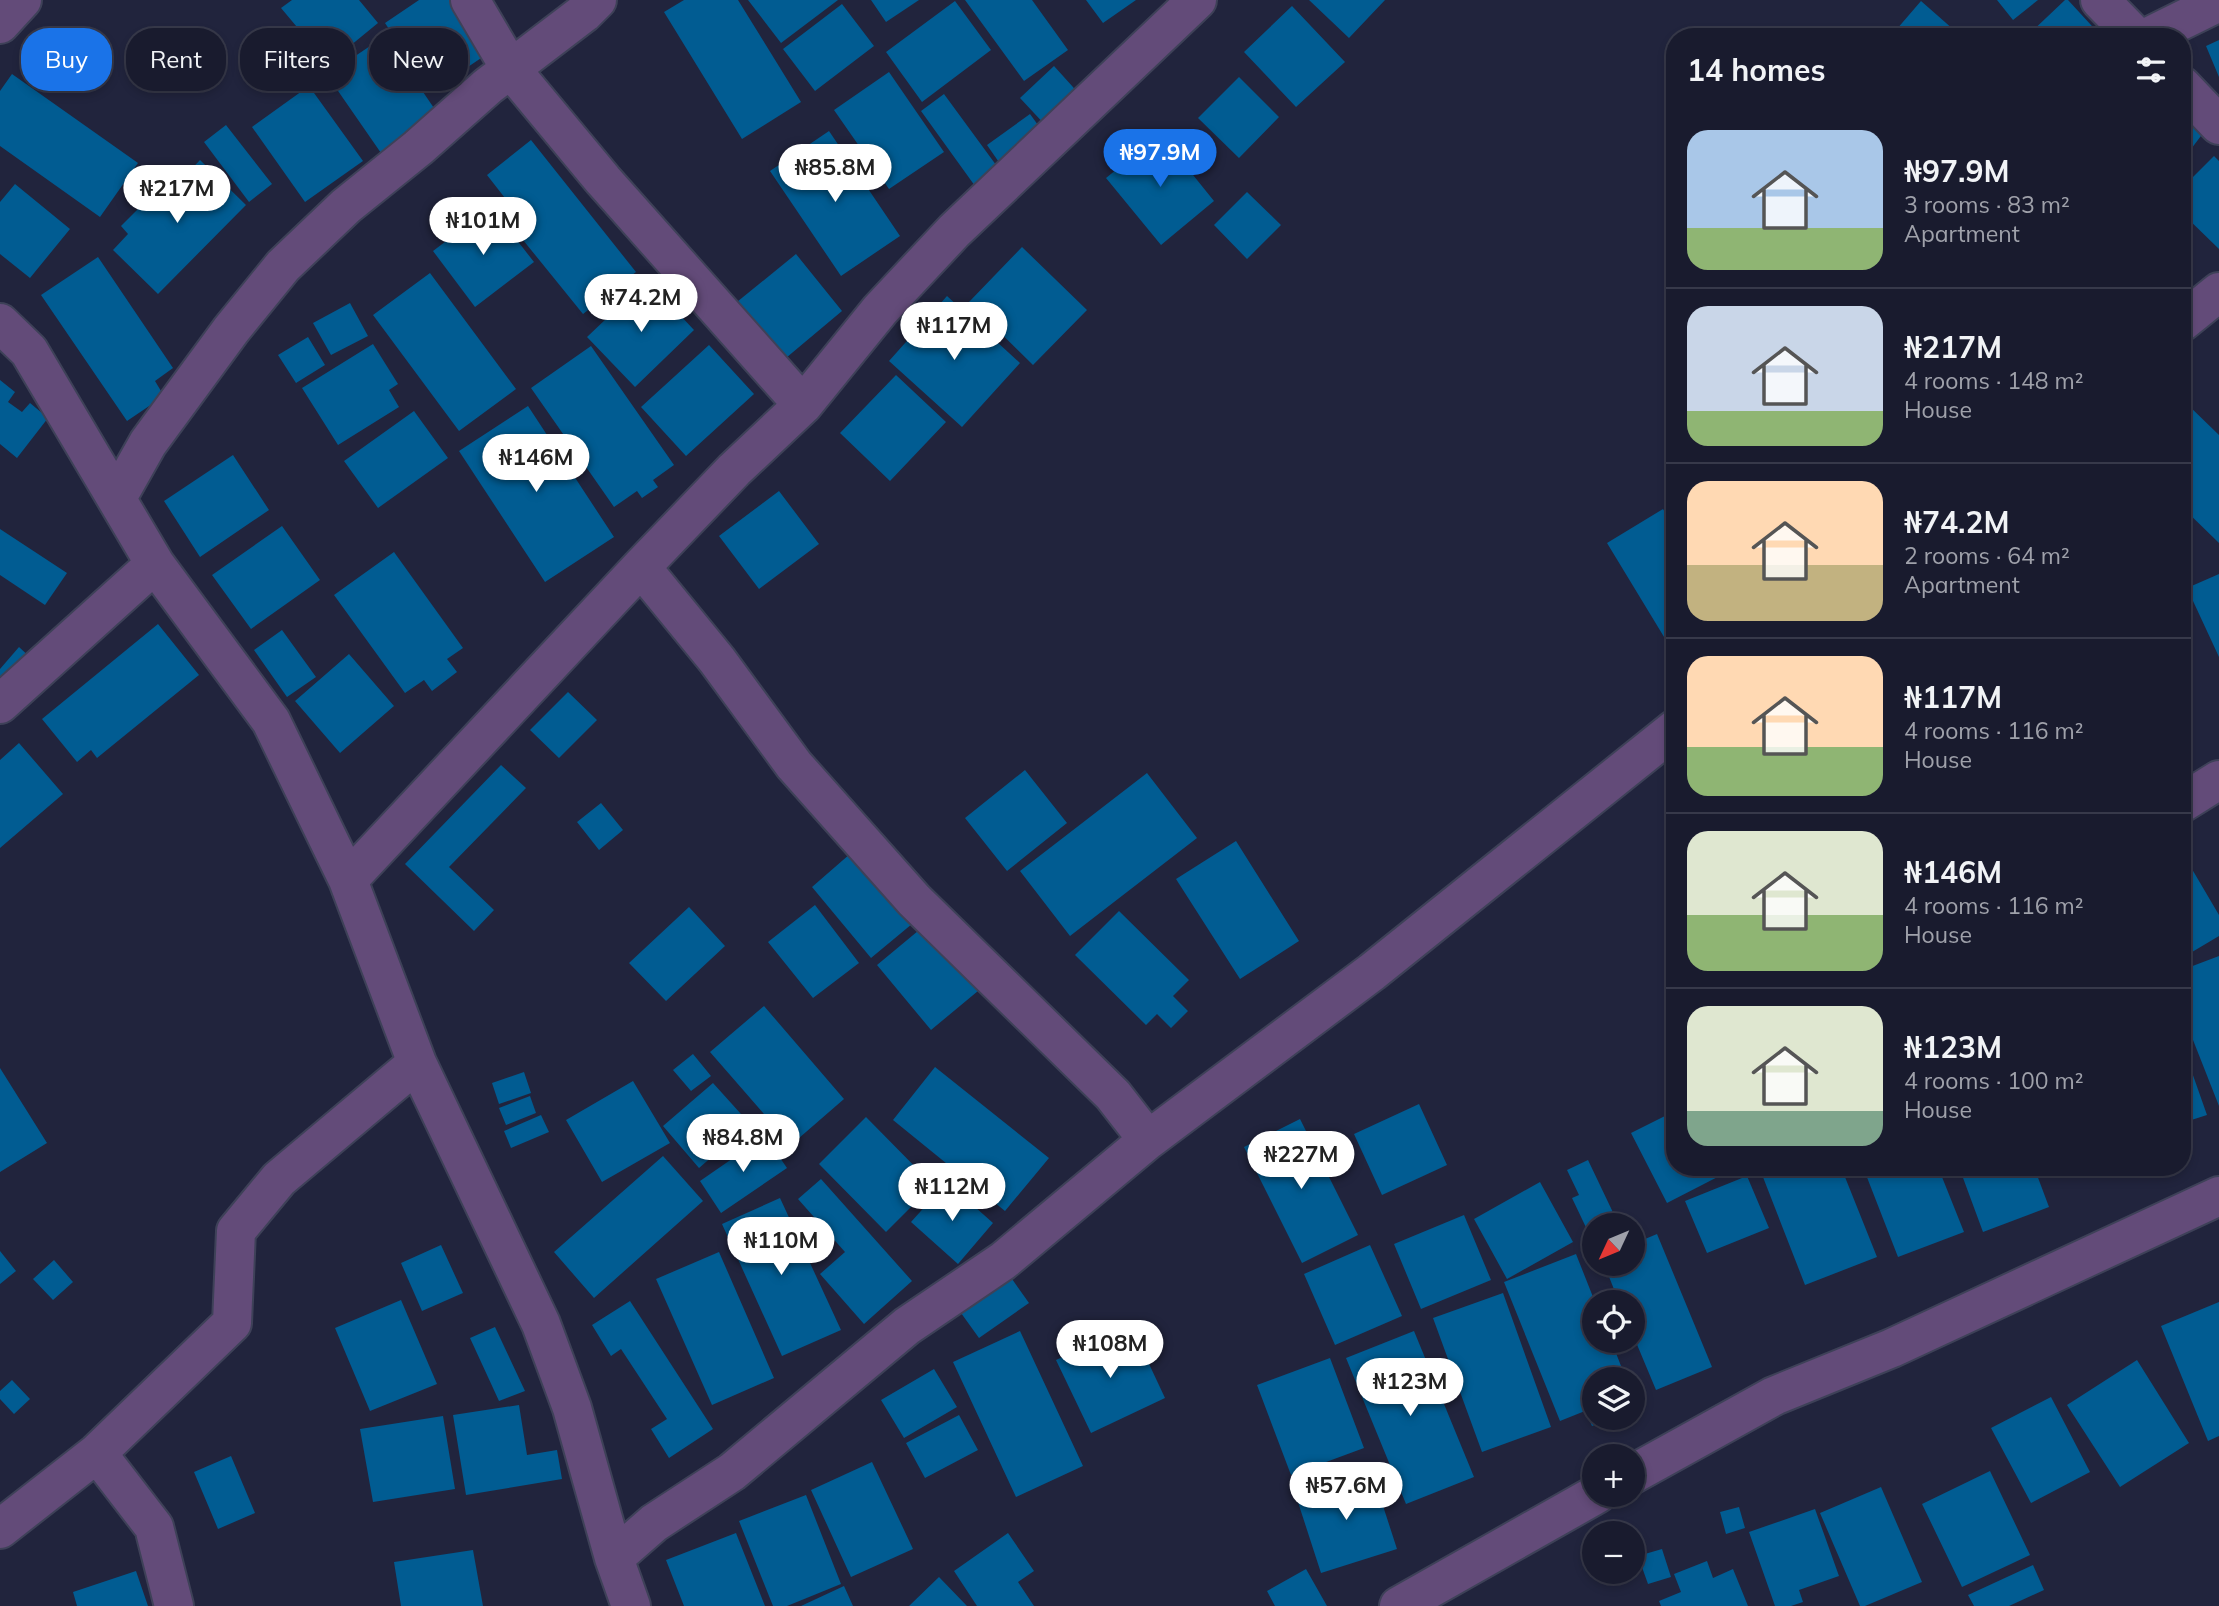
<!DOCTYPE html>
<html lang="en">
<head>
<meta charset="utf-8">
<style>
  :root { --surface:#191b2e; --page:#222436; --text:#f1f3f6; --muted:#9fa1aa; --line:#37394a; --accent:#1a73e8 }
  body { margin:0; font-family:Mulish,sans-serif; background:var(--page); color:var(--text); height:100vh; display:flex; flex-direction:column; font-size:26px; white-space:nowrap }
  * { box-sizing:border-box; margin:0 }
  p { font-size:23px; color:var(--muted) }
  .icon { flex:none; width:38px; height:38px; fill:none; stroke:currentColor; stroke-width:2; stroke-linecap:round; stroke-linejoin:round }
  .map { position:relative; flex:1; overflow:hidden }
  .panel { position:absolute; left:1666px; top:28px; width:525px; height:1148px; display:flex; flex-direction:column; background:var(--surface); border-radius:28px; box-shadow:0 4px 10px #0003,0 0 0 2px var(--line) }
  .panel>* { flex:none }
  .banner { position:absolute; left:21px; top:28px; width:665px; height:63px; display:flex; gap:14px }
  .needle { width:46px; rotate:226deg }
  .buttons { position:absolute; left:1582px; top:1213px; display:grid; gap:14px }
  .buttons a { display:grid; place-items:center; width:63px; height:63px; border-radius:50%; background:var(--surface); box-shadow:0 4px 10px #0003,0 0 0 2px var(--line); font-size:35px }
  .price { position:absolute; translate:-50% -60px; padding:0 16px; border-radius:24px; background:#fff; color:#222; font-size:23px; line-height:46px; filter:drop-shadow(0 2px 4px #0008) }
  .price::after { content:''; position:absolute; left:50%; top:42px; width:21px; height:16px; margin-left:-10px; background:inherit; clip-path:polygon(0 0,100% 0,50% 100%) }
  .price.current { background:var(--accent); color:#fff }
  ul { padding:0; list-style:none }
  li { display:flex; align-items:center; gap:21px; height:175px; padding:0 21px }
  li+li { border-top:2px solid var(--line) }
  li span { display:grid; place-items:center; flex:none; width:196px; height:140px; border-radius:21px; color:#555 }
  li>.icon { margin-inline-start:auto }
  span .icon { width:84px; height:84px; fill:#fffc; stroke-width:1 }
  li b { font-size:30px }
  h2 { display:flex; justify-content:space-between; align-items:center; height:84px; padding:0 21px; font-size:30px }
  .chip { padding:0 24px; border-radius:28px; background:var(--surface); box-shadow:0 4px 10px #0003,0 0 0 2px var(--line); font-size:24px; line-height:63px }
  .chip.current { background:var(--accent); color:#fff }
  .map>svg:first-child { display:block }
</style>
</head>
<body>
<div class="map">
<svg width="2219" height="1606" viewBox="0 0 2219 1606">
  <rect width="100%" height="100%" fill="#21243d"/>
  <path fill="#015c92" d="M292,0H359L378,23L328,64L281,8Z
    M419,0H455L490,52L431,92L385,23Z
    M684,0H738L801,102L742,139L664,12Z
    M748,0H838L781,43Z
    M871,0H919L886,22Z
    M965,0H1032L1068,50L1024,81Z
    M1086,0H1136L1103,23Z
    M1309,0H1385L1349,38Z
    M1997,0H2038L2013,20Z
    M2065,0H2068L2102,37H2026Z
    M955,1L991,50L922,102L886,52Z
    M1921,1L1962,37H1890Z
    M842,4L874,46L815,91L783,49Z
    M1292,6L1345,62L1296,107L1244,52Z
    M385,36L438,114L381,153L327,75Z
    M2219,40V77L2206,46Z
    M1054,66L1082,97L1048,128L1020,98Z
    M889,72L944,152L889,189L834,110Z
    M12,74L138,163L100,217L0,146V91Z
    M1239,77L1279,117L1239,158L1198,118Z
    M309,86L363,161L305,202L252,127Z
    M944,94L999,169L975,186L921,111Z
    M2182,103L2210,124L2182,161Z
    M1030,114L1046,136L1003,168L987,145Z
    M226,125L272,184L249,202L204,142Z
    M829,131L900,236L841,276L770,171Z
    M1160,134L1214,201L1161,245L1106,178Z
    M531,140L636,272L583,314L506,219L515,211L487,175Z
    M2214,156L2219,161V249L2182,213V188Z
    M200,160L246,205L158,294L113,250L128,234L121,226L175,172L182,179Z
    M15,184L70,229L30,278L0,254V202Z
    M1247,192L1281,225L1247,259L1214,225Z
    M491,207L534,262L475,307L433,251Z
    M1022,247L1087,310L1033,365L969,302Z
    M796,254L842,311L780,363L732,306Z
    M98,257L173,368L155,381L164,396L127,421L41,295Z
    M430,273L516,389L459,431L373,315Z
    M647,280L694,330L635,387L587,337Z
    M947,296L1020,363L962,427L889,361Z
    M350,303L368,336L331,355L313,323Z
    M308,337L325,365L296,383L278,355Z
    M373,344L398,384L389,390L399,407L338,445L302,388Z
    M709,345L754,394L686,456L641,407Z
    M591,346L674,465L653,480L658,487L642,498L637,491L614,507L531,388Z
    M896,375L946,422L890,481L840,433Z
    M0,380L15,392L8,402L22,412L30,403L48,418L17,458L0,444Z
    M2185,402L2219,435V543L2182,507V405Z
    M528,406L614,537L545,582L459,451Z
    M414,411L448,458L378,508L344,461Z
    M233,455L269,510L200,557L164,501Z
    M779,491L819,544L759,589L719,536Z
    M1663,509L1675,529V655L1607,543Z
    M282,526L320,580L251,629L212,575Z
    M0,529L67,573L45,605L0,575Z
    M394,552L463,648L447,659L457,672L432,691L424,680L405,693L334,595Z
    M2219,574V657L2187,588Z
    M158,624L199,675L97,758L91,750L77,762L42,719Z
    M282,630L316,677L287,697L254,650Z
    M19,647L32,659L0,696V669Z
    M349,654L394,706L340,753L295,701Z
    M568,692L597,720L559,758L530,730Z
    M19,743L63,794L0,848V760Z
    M501,765L526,788L449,867L494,910L474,931L405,864Z
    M1025,770L1067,823L1007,871L965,818Z
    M1147,773L1197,838L1070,936L1020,871Z
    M601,803L623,830L599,850L577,822Z
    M1236,841L1299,941L1240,979L1176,879Z
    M858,847L918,919L871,958L812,887Z
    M2189,864L2219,915V936L2182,958V868Z
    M815,905L859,963L813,998L768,942Z
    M689,907L725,946L666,1001L629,963Z
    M1119,911L1189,980L1173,996L1188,1011L1171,1028L1157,1014L1146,1025L1075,955Z
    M930,921L984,986L931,1030L877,965Z
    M2219,956V1106L2182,1012V970Z
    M764,1006L844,1099L791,1145L710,1052Z
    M2182,1044L2207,1115L2182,1123Z
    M693,1054L711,1076L691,1091L673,1070Z
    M935,1067L1049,1158L1005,1211L893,1120Z
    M0,1068L47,1143L0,1172Z
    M524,1072L531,1093L499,1104L492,1083Z
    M633,1081L670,1143L602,1182L566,1120Z
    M713,1083L750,1124L699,1168L663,1126Z
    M530,1096L536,1113L506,1125L499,1108Z
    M1419,1104L1447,1165L1382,1195L1354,1134Z
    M1675,1111V1167H1737L1667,1203L1631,1133Z
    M541,1115L549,1132L511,1148L504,1131Z
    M866,1117L933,1185L886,1232L819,1164Z
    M1300,1119L1358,1235L1302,1263L1244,1147Z
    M765,1136L787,1168L721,1213L700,1181Z
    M663,1156L703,1201L594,1298L554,1252Z
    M1588,1160L1619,1225H1594V1239L1592,1240L1572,1198L1579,1195L1567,1170Z
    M1774,1167H1841L1877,1257L1805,1285L1761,1172Z
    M1863,1167H1938L1964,1232L1898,1257Z
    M1959,1167H2034L2049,1207L1983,1232Z
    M1747,1176L1769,1228L1707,1253L1685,1201Z
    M821,1179L912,1281L864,1324L820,1274L845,1252L798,1199Z
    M947,1182L993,1223L958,1264L911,1222Z
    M1540,1182L1573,1242L1507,1279L1474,1219Z
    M780,1198L841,1330L782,1356L722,1224Z
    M1464,1215L1491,1280L1421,1309L1394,1244Z
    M1657,1234L1712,1367L1656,1390L1633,1335V1302H1619L1604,1264H1633V1244Z
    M441,1245L463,1293L422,1311L401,1263Z
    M1370,1245L1402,1316L1335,1345L1304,1274Z
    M0,1251L16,1271L0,1284Z
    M719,1252L774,1378L712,1405L656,1279Z
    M1576,1254L1595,1302L1594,1340H1611L1626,1379H1594V1418H1613L1592,1426L1585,1411L1560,1421L1504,1282Z
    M54,1260L73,1282L53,1300L33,1279Z
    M1012,1279L1029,1303L979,1338L961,1313Z
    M1503,1293L1551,1427L1482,1452L1433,1318Z
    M401,1300L437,1384L370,1411L335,1328Z
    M630,1301L713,1429L669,1458L651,1429L667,1419L621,1349L611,1356L592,1325Z
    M2219,1302V1436L2208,1441L2161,1326Z
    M495,1327L525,1391L499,1401L470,1338Z
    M1120,1330L1124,1338L1135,1334L1165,1398L1091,1433L1056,1360Z
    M1020,1331L1083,1466L1016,1497L953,1362Z
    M1414,1331L1474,1477L1406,1504L1346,1358Z
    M1330,1358L1364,1448L1291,1475L1257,1385Z
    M2137,1360L2189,1443L2120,1487L2067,1405Z
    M934,1369L957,1407L904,1438L881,1400Z
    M12,1380L30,1399L14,1414L0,1399V1391Z
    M2051,1397L2090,1472L2031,1503L1991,1428Z
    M519,1405L527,1455L557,1450L562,1479L466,1495L453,1415Z
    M959,1415L978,1450L925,1478L906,1443Z
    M443,1416L455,1489L373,1502L360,1429Z
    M231,1456L255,1513L218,1529L194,1472Z
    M872,1462L913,1549L851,1577L811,1490Z
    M1990,1471L2030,1555L1962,1587L1922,1504Z
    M1372,1472L1397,1549L1321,1573L1296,1496Z
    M1881,1487L1922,1582L1865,1606H1860L1820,1513Z
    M806,1495L841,1584L787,1606H773L739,1521Z
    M1739,1507L1745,1528L1726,1534L1720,1512Z
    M1815,1509L1839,1576L1799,1590L1803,1602L1791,1606H1775L1749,1532Z
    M736,1533L765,1606H684L666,1560Z
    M1008,1533L1034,1571L1018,1582L1034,1606H977L954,1571Z
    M1662,1549L1671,1577L1648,1584L1638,1556Z
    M473,1550L483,1606H401L394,1562Z
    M1707,1561L1713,1578L1733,1569L1748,1606H1661L1659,1601L1681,1592L1674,1574Z
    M2033,1565L2044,1590L2009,1606H1974L1968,1595Z
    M1306,1569L1327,1606H1275L1267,1591Z
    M136,1571L148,1606H77L73,1592Z
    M939,1577L967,1606H909Z
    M844,1586L853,1606H801Z"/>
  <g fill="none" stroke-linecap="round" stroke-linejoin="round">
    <defs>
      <path id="street" d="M470,0L510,68L603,180L803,405
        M2100,0L2136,37
        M0,24L22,0
        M2148,37L2219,2
        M2182,86L2219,125
        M2182,322L2219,292
        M0,323L29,351L155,564L271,721L348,880L417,1063L541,1324L572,1408L614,1558L631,1606
        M117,498L148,443L231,330L283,266L346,206L418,148L488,86L584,13L597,0
        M641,567L717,660L794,765L914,900L1113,1095L1148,1140
        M0,704L155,564
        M2182,803L2219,780
        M348,880L641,567L734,470L803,405L880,310L954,231L1197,0
        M97,1453L154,1527L174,1606
        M1633,1474L1774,1396L1892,1348L2219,1196
        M0,1529L97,1453L232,1323L236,1231L279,1179L417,1063
        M614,1558L654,1523L732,1472L907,1326L1003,1261L1148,1140L1372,972L1675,729
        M1399,1606L1597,1494"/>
    </defs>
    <use href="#street" stroke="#3e4158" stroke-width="42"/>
    <use href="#street" stroke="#634b79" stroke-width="38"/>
  </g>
</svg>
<div class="buttons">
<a><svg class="needle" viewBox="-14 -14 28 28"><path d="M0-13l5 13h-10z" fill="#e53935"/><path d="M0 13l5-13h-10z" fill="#9fa1aa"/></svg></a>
<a><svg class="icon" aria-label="locate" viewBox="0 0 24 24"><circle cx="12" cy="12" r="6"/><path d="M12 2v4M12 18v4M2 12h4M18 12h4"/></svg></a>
<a><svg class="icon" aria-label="layers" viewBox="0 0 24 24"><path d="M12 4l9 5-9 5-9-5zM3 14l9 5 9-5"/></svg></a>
<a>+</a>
<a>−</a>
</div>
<b class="price current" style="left:1160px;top:189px">₦97.9M</b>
<b class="price" style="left:835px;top:204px">₦85.8M</b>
<b class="price" style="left:177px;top:225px">₦217M</b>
<b class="price" style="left:483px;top:257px">₦101M</b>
<b class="price" style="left:641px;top:334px">₦74.2M</b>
<b class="price" style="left:954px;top:362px">₦117M</b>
<b class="price" style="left:536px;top:494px">₦146M</b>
<b class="price" style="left:743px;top:1174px">₦84.8M</b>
<b class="price" style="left:1301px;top:1191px">₦227M</b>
<b class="price" style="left:952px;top:1223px">₦112M</b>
<b class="price" style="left:781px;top:1277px">₦110M</b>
<b class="price" style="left:1110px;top:1380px">₦108M</b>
<b class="price" style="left:1410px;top:1418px">₦123M</b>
<b class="price" style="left:1346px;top:1522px">₦57.6M</b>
<div class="banner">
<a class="chip current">Buy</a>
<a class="chip">Rent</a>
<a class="chip">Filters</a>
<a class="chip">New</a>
</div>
<section class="panel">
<h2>14 homes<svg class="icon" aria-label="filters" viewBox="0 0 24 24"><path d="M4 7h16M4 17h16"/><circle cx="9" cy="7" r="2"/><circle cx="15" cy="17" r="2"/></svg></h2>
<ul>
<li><span style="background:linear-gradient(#a9c7e8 70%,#8fb573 0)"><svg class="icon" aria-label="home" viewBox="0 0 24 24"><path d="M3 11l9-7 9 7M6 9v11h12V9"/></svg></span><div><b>₦97.9M</b><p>3 rooms · 83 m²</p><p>Apartment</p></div></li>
<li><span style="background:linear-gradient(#c9d6e8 75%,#8fb573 0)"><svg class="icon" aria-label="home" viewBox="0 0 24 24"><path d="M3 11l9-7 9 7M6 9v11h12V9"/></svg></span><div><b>₦217M</b><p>4 rooms · 148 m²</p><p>House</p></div></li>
<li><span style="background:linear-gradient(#ffd9b3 60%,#c2b280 0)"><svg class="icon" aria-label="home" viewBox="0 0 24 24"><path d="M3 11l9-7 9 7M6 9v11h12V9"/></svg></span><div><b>₦74.2M</b><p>2 rooms · 64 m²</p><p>Apartment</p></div></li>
<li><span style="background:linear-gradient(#ffd9b3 65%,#8fb573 0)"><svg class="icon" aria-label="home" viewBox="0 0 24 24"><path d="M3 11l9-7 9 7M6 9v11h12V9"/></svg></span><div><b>₦117M</b><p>4 rooms · 116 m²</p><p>House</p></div></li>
<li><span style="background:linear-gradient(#dfe7d0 60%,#8fb573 0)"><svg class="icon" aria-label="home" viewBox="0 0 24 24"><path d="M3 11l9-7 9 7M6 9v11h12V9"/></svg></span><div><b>₦146M</b><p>4 rooms · 116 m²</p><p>House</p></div></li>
<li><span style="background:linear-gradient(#dfe7d0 75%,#7fa58c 0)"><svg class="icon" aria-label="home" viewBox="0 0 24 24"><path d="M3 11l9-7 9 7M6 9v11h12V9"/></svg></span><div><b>₦123M</b><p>4 rooms · 100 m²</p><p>House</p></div></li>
</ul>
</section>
</div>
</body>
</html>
